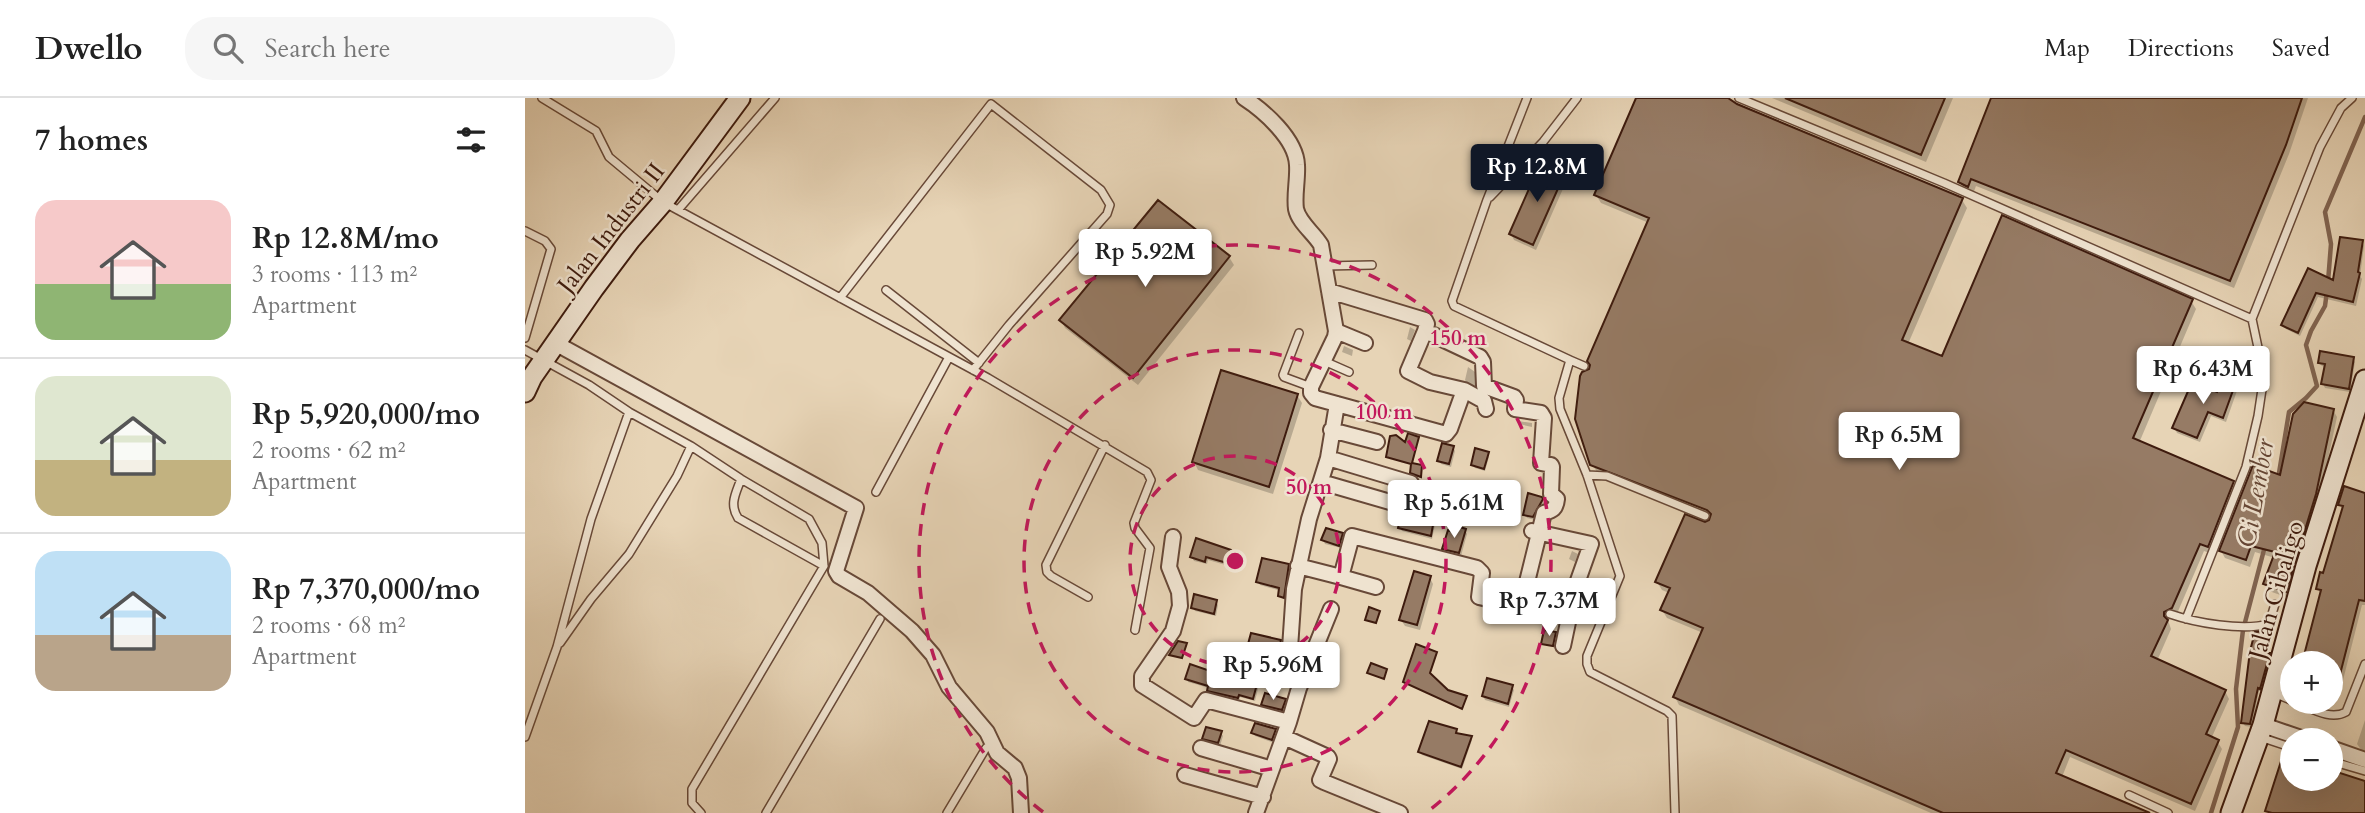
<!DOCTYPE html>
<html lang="en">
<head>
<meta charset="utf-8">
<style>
  :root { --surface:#fff; --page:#f6f6f6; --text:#222; --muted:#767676; --line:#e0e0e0; --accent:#111827 }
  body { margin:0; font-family:Cardo,serif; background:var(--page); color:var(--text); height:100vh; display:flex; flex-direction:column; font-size:26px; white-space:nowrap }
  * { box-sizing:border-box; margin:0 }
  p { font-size:23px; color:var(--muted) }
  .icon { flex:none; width:38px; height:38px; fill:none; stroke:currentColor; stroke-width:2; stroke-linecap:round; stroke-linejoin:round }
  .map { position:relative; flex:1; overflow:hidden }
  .panel { display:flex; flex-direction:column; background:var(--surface); width:525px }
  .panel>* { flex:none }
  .controls { position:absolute; left:1755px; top:553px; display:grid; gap:14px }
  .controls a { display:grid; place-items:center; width:63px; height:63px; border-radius:50%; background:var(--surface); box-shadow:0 7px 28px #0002; font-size:35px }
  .price { position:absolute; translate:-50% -60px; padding:0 16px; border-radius:7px; background:#fff; color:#222; font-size:23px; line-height:46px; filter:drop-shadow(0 2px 4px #0008) }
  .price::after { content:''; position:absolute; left:50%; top:42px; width:21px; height:16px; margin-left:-10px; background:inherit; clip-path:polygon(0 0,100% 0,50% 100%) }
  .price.on { background:var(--accent); color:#fff }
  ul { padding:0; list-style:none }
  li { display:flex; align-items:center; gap:21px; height:175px; padding:0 35px }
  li+li { border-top:2px solid var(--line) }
  li span { display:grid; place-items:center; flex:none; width:196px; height:140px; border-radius:21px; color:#555 }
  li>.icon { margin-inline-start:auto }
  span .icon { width:84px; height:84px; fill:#fffc; stroke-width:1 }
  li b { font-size:30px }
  h2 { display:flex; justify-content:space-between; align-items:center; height:84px; padding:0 35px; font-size:30px }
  header { display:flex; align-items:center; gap:42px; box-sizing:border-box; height:98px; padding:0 35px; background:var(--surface); border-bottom:2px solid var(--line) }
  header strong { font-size:33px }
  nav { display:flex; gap:38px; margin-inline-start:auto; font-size:24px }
  .search { width:490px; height:63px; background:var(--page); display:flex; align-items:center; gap:18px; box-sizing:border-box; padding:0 24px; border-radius:28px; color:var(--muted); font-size:26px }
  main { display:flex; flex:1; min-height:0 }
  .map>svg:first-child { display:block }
</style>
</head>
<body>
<header>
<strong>Dwello</strong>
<div class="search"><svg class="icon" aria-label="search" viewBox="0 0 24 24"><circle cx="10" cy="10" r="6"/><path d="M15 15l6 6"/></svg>Search here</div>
<nav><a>Map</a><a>Directions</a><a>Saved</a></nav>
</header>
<main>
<section class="panel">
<h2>7 homes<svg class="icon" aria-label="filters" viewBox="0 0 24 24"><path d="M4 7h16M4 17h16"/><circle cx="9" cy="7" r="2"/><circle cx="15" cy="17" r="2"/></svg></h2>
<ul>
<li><span style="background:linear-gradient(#f6c9c9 60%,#8fb573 0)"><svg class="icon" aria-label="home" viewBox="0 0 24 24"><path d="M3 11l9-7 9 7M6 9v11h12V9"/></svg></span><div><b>Rp 12.8M/mo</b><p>3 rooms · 113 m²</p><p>Apartment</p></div></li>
<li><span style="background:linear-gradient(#dfe7d0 60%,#c2b280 0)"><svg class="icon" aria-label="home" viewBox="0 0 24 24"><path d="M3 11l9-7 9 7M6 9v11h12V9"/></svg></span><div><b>Rp 5,920,000/mo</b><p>2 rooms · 62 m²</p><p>Apartment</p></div></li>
<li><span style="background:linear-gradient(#bfe0f5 60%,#b9a48a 0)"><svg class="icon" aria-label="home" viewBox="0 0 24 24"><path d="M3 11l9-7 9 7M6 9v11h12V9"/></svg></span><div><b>Rp 7,370,000/mo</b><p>2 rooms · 68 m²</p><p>Apartment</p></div></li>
</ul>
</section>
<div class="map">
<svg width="1840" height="715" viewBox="0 0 1840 715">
  <rect width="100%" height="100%" fill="#e7d4b6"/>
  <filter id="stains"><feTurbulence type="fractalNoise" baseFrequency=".00286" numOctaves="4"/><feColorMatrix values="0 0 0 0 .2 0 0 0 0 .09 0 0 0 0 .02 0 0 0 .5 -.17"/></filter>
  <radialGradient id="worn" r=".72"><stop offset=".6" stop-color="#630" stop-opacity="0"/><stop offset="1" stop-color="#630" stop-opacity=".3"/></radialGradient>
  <path fill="#0003" d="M1113,0H1199L1211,7L1437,102L1442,110L1383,246L1418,261L1666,203L1671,211L1614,345L1708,385L1712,393L1687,456L1679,453L1651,518L1643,522L1646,531L1632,563L1700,593L1704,601L1686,641L1692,643L1697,651L1670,713L1545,659L1537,679L1621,715H1406L1154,607L1150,599L1178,535L1142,520L1137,512L1144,495L1137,492L1132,484L1187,419L1072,374L1067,366L1066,272L1124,125L1076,105L1071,97Z
    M1247,0H1428L1401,64Z
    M1468,0H1783L1764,56L1709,190L1451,88L1448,96L1439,92L1435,84Z
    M1038,78L1041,84L1011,152L989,142L986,136Z
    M633,104L704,159L709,167L613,287L540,230L536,222Z
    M1837,143L1839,148L1835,178L1837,181L1831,208L1793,199L1775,238L1761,231L1758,227L1784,172L1810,184Z
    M885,229L890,232L886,243L882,241Z
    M819,248L828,252L827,258L817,254Z
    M1828,261L1830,264L1825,294L1800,290L1798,286L1801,269L1797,268L1794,265Z
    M943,269L950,274V288L942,285L940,282Z
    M1710,285L1713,290L1701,324L1686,318L1675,344L1652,335L1649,329Z
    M772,297L777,305L748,396L673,372L669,364Z
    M1808,312L1812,319L1794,403L1764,500L1744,493L1740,486L1750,460L1730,454L1725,469L1700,460L1696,453Z
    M993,323L1007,325V329L994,326Z
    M893,340L888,365L897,370L896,380L888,377V367L862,359Z
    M928,349L930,353L926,369L916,366L914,363Z
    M962,355L964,359L960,373L950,370L948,367Z
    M1840,397V507H1837L1813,602L1806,600V565H1779L1797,497L1793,491L1800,477L1818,412L1815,407Z
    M1016,400L1019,405L1010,422L1002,420L1000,416Z
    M909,418L911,422L907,441L877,433L875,430Z
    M940,432L942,436L936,458L921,454L919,451Z
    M817,437L819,440L816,450L800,446L798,442Z
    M1047,453L1053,456L1050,464L1044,461Z
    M705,454L707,457L704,468L683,462L682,466L669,463L667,459Z
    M763,467L765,471L760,502L755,498L756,493L735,487L733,483Z
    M905,480L908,486L895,532L880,528L876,522Z
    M691,504L693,507L691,518L670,513L668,510Z
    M1746,536L1748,539L1743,556L1746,560L1737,593H1734L1727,629L1720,628L1718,625Z
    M755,544L756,547L754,562L741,558L730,603L715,599L714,603L685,595L684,590L663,584L662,581L686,575L718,574Z
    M911,555L905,577L922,593L941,600L938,611L880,584Z
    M987,589L989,592L984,609L960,602L958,598Z
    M760,603L762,606L759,615L740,610L738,606Z
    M1840,622V654L1837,653L1832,646Z
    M750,632L752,636L749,645L730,638L728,635Z
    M931,633L933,637L945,639L947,642L937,671L897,657L895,654Z
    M696,635L698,638L695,648L681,644L679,640Z"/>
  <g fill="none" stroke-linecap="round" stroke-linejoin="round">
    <path stroke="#816451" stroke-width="4.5" d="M1803,184L1806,146L1800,114L1840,19
      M1753,381L1764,314L1781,300L1792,288L1781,247L1786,233L1800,208L1802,193
      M1686,715L1713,629L1711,591L1718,532L1740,448"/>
  </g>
  <path fill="#967b65" stroke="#3e1b0e" stroke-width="2" d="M1111,0H1203L1212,6L1438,100L1377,242L1417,258L1477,117L1668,201L1608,340L1709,383L1683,449L1675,446L1647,510L1639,514V518L1643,522L1626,558L1701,592L1681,636L1694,642L1666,706L1541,652L1531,675L1625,715H1418L1148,599L1178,530L1135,512L1145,490L1130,484L1160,416L1180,424L1184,422L1186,416L1182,412L1065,367L1050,321L1055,278L1057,274L1064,271L1065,267L1062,263L1124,120L1069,97Z
    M1260,0H1420L1396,57Z
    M1466,0H1777L1761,47L1705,183L1446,81L1443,89L1433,84Z
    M1015,66L1039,77L1008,147L984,136Z
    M633,102L705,158L608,280L534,222Z
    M1815,139L1838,142L1833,174L1835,175L1828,204L1791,195L1773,235L1756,227L1783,170L1808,182Z
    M1795,253L1829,259L1824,291L1796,286L1800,266L1793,265Z
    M696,272L773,296L744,389L667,364Z
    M1697,279L1711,284L1698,320L1683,314L1672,340L1647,330L1667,284L1692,294Z
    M1779,304L1809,311L1791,396L1761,494L1738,486L1750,454L1726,448L1721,462L1694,453L1728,367L1755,377L1768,316Z
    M883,335L894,339L887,365L897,367L896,379L885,375L886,366L861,359L865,338L871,337L880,344Z
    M917,345L929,348L924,366L912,363Z
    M950,350L964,354L959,371L946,367Z
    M1819,388L1840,395V503L1834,502L1810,596L1806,595V565H1777L1796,492L1791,491L1795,474L1798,475L1818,408L1813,407Z
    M1003,395L1017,399L1018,401L1008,419L998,417Z
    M898,414L910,416L906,438L873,430L876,417L891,420Z
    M929,427L941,431L934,455L917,451L923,432L928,434Z
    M801,430L818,435L814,448L796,442Z
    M671,440L706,452L702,465L681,459L680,464L665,459Z
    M737,460L764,466L759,500L753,498L754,490L731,484Z
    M889,473L906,478L892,527L874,522Z
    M669,496L692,502L689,516L666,510Z
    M999,505L995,520L972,514V512L989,510Z
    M844,509L855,513L851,525L840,522Z
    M1019,532L1031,534L1028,548L1016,546Z
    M1741,533L1747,534L1741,555H1745L1735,591L1733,590L1725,626L1716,625L1725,553L1730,534Z
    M726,535L756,542L752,560L740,556L728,601L714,597L713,600L682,593L683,588L660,581L665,566L685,573L687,565L716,572Z
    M653,543L662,545L657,560L644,557Z
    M891,546L912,554L905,575L923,592L942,598L937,611L878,584Z
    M846,565L862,571L859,581L842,575Z
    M962,580L988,587L983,606L957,598Z
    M740,595L761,601L757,612L736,607Z
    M904,623L932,631L931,635L947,638L936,669L893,654Z
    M730,625L751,631L747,642L726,635Z
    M681,629L697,633L693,645L677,641Z
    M1758,657L1768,660V681H1806V672L1840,683V715H1747L1740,713Z"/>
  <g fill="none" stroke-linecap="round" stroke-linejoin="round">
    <defs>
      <path id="lane" d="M17,0L71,33L84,59L138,104L463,280L622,374L626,382L609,425L610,430L625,450L610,532
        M1002,0L962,102L927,203L929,208L1045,262L1034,300L1035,311L1062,377L1095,478L1062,558V566L1065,574L1142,613L1147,618L1150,715
        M1214,0L1419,85L1727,221
        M965,99L1018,44L1052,0
        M153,112L250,0
        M0,133L20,143L26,151L0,240
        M800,168L847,167
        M361,192L454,265
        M315,200L466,6L576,92L585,107L582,116L484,227L448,272
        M774,235L758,277L759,279L786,289
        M0,252L64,287L104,314L166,348L216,381L284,421L297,445L299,468L167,691V705L176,715
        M1045,262L1059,268
        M799,263L824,274
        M1062,377L1082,378L1180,418
        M216,381C211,395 204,406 213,420L299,468
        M351,394L424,259
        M563,499L526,478L522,474L521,467L580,347
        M1645,516C1671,525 1717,533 1744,526L1750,506
        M1661,521L1721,369L1733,318L1739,278L1727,221L1795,49L1816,10L1827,0
        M35,545L66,501L104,456L152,378L166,348
        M1749,595L1768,603
        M1770,604C1786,610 1805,623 1821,614L1840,566
        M0,639L32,549L66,421L104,314
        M1735,639L1768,650
        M1806,663L1840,673
        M1604,697L1643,715
        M241,715L355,521
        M422,715L461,650"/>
      <path id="street" d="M719,0C739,13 771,41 772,67C773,81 769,97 771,111C774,125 789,135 796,147L811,233L810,239L786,289V295L790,300L921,336L925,331L939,292
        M811,233L840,245
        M900,233L883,273L905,284L939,292L959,303L961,311
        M30,245L331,410L311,473L314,478L343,495L387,533L408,557L424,589L462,634L472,655L490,670L494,680L496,715
        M806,332L852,344
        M803,360L886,385
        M796,384L889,411
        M1007,433L1066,446L1050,491L1038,548
        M648,439L644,469L654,494L655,508L648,533L617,578V587L669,620L681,602L764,624
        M773,468L816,479L827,438L952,470L957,475L954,499C970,503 992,506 1001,488L1019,415C1028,412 1031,411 1032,401L1026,396L1027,369L1026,367L1016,365L1019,320L1016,315L990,311L991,302L989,299L959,288L958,264L955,259L900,233L902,226L900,222L804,193
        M816,479L851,489
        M774,590L806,511
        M1738,627L1782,642
        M759,639L803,659L804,661L795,682L799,684L875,715
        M676,650L747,671
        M1806,650L1840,662
        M660,677L738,699
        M731,715L764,624L774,590L764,565L769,491L784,421L803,360L812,306"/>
      <path id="secondary" d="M0,294L7,279L69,190L105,142L138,104L215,0
        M1706,715L1738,627L1781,468L1840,282"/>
    </defs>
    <use href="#lane" stroke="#684938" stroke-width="10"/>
    <use href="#street" stroke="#684938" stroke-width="18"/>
    <use href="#secondary" stroke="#3e1b0e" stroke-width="23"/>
    <use href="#lane" stroke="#efe3d0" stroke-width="7"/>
    <use href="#street" stroke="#efe3d0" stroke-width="14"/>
    <use href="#secondary" stroke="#efe3d0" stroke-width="19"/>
  </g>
  <g fill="none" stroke="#c2185b" stroke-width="3.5" stroke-dasharray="12 9">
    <circle cx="710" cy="463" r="105"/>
    <circle cx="710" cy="463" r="211"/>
    <path d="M518 714A316 316 0 1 1 902 714"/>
  </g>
  <g text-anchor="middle" stroke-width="5" stroke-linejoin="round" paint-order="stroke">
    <g font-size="24" fill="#3e1b0e" stroke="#efe3d0">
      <text transform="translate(86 130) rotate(-52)" y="8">Jalan Industri II</text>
      <text transform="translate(1751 492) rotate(-74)" y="8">Jalan Cibaligo</text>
    </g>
    <g font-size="26" font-style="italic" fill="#654635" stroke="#efe3d0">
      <text transform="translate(1730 395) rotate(-80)" y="9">Ci Lember</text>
    </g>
  </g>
  <circle cx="710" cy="463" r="10" fill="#c2185b" stroke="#efe3d0" stroke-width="3.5"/>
  <g font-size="21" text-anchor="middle" font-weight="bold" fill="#c2185b" stroke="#efe3d0" stroke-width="5" stroke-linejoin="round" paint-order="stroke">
    <text x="933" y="247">150 m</text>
    <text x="859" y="321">100 m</text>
    <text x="784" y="396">50 m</text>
  </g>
  <rect width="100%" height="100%" filter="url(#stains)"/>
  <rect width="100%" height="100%" fill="url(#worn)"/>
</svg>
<div class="controls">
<a>+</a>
<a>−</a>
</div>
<b class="price on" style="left:1012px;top:106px">Rp 12.8M</b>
<b class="price" style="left:620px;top:191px">Rp 5.92M</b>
<b class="price" style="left:1678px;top:308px">Rp 6.43M</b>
<b class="price" style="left:1374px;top:374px">Rp 6.5M</b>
<b class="price" style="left:929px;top:442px">Rp 5.61M</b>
<b class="price" style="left:1024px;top:540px">Rp 7.37M</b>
<b class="price" style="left:748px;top:604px">Rp 5.96M</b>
</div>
</main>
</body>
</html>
